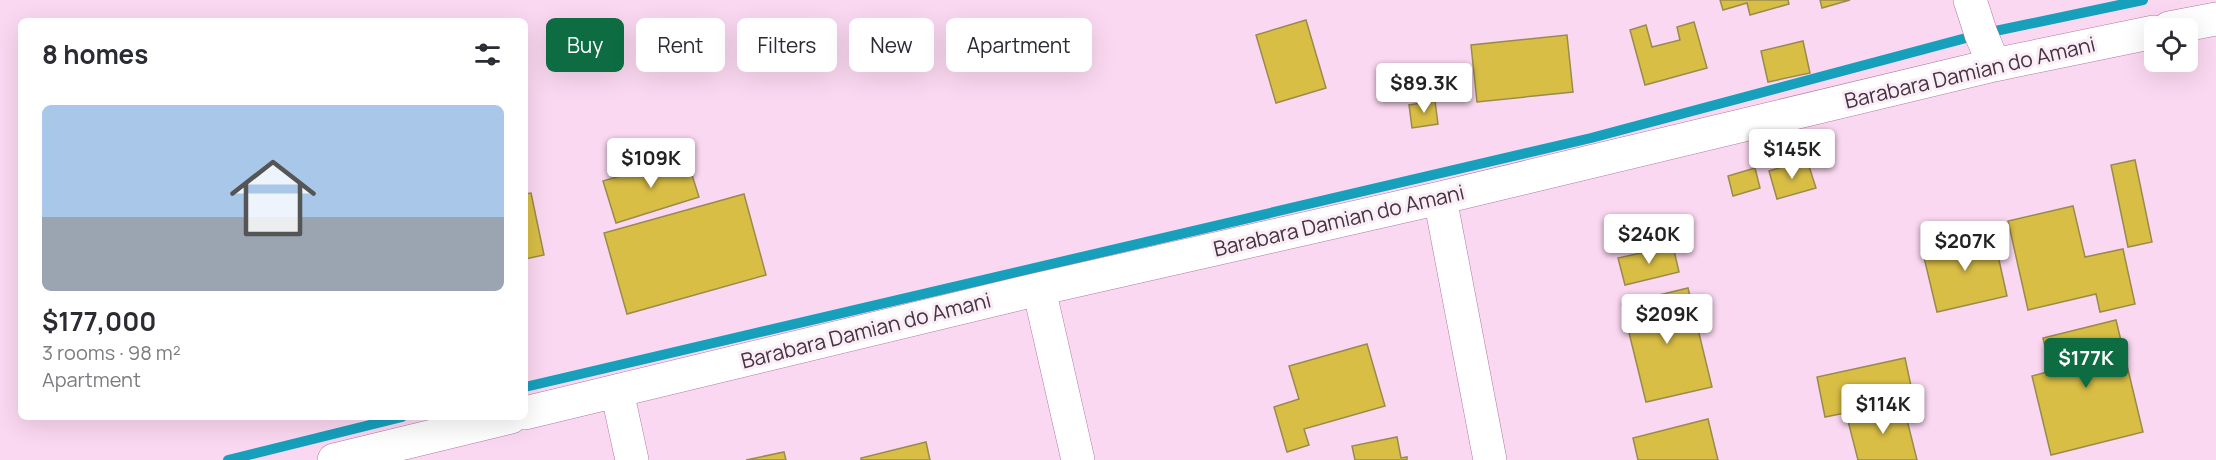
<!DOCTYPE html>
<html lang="en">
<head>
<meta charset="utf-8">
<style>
  :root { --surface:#fff; --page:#f2f2f3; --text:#2b2b33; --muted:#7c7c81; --accent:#0d6c41 }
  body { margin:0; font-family:Manrope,sans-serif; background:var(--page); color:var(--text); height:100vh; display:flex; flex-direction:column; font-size:22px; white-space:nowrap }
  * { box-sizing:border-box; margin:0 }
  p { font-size:20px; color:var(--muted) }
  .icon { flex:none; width:33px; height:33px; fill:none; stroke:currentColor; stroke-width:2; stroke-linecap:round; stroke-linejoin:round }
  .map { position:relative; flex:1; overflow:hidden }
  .panel { position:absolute; left:18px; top:18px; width:510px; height:402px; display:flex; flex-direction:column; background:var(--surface); border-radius:9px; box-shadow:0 6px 24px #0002 }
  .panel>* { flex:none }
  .guide { position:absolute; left:546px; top:18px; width:570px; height:54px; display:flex; gap:12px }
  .tools { position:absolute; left:2144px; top:18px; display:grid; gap:12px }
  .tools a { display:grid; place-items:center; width:54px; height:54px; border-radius:9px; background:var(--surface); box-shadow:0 6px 24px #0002; font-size:30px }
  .price { position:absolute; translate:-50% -51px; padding:0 14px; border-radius:6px; background:#fff; color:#222; font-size:20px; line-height:39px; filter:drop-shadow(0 2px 3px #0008) }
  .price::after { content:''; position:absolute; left:50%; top:36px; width:18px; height:14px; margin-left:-9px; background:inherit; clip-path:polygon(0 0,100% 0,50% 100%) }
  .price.selected { background:var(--accent); color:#fff }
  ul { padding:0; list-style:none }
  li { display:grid; align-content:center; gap:12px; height:318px; padding:0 24px }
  li span { display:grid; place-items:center; height:186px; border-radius:9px; color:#555 }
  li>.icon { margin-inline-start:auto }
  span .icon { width:108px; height:108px; fill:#fffc; stroke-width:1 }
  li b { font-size:26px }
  h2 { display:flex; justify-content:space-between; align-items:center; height:72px; padding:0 24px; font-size:26px }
  .chip { padding:0 21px; border-radius:9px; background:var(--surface); box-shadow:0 6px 24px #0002; font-size:21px; line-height:54px }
  .chip.selected { background:var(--accent); color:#fff }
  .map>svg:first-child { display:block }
</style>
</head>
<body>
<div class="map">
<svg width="2216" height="460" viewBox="0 0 2216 460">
  <rect width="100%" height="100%" fill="#fbd8f1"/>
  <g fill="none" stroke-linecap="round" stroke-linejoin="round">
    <path stroke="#16a0bc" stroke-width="10" d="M525,387L1591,138L1981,34L2143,0
      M228,460L402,417"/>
  </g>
  <path fill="#d9be45" stroke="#998b4d" stroke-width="1.5" d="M1720,0H1788L1789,4L1750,15L1747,3L1723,10Z
    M1820,0H1850L1822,8Z
    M1306,20L1326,88L1276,103L1256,35Z
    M1694,22L1707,68L1645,85L1630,30L1646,25L1652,47L1680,40L1677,27Z
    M1567,35L1573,92L1477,102L1471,45Z
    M1803,41L1810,73L1768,82L1761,51Z
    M1435,101L1438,124L1412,128L1409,105Z
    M686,156L699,197L616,223L603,181Z
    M1807,160L1816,188L1777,199L1769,171Z
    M2135,160L2152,242L2128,247L2111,165Z
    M1755,168L1760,188L1733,196L1728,176Z
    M531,193L544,255L525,259V194Z
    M744,194L766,275L627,314L604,233Z
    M2073,206L2085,257L2123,249L2135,304L2100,312L2096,294L2028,310L2008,221Z
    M1993,233L2007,296L1937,312L1922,249Z
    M1673,246L1679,272L1625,285L1618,258Z
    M1688,288L1712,387L1646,402L1622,304Z
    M2116,320L2143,432L2051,455L2032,376L2051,371L2043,338Z
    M1367,344L1385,406L1304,429L1309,445L1287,452L1274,407L1299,399L1289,366Z
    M1905,358L1911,386L1847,399L1850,412L1825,417L1817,377Z
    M1903,404L1917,460H1858L1847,417Z
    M1708,419L1718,460H1638L1633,438Z
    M1397,437L1401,458L1407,457V460H1355L1352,446Z
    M926,442L930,460H861V458Z
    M784,452L786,460H746Z"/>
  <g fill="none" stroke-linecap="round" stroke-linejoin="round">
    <defs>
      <path id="minor" d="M1970,0L1981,34L1994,65
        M2169,28L2216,19
        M1440,198L1490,460
        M1039,289L1078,460
        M617,391L632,460
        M525,413L1039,289L1440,198L1994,65L2154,32
        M334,460L511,417"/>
    </defs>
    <use href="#minor" stroke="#af7aa1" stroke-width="34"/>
    <use href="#minor" stroke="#fff" stroke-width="33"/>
  </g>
  <g text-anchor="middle" stroke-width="6" stroke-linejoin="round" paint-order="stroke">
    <g font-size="21" fill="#483242" stroke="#f9edf6">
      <text transform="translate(1970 73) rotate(-13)" y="7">Barabara Damian do Amani</text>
      <text transform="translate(1339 221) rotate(-13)" y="7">Barabara Damian do Amani</text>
      <text transform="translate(866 331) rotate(-14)" y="7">Barabara Damian do Amani</text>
    </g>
  </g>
</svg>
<div class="tools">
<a><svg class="icon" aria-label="locate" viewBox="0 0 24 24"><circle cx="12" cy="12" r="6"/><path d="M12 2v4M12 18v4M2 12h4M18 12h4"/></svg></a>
</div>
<b class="price" style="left:1424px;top:114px">$89.3K</b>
<b class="price" style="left:1792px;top:180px">$145K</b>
<b class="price" style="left:651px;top:189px">$109K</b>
<b class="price" style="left:1649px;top:265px">$240K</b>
<b class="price" style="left:1965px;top:272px">$207K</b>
<b class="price" style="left:1667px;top:345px">$209K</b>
<b class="price selected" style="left:2086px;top:389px">$177K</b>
<b class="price" style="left:1883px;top:435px">$114K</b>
<div class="guide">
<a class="chip selected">Buy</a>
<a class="chip">Rent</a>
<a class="chip">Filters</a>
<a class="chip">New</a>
<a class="chip">Apartment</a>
</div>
<section class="panel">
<h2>8 homes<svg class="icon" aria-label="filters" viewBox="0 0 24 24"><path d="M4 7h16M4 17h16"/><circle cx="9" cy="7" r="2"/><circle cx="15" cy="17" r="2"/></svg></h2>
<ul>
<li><span style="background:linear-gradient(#a9c7e8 60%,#9aa5b1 0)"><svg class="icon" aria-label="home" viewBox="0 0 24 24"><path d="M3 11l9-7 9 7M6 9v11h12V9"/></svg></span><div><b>$177,000</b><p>3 rooms · 98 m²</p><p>Apartment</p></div></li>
</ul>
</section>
</div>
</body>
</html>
